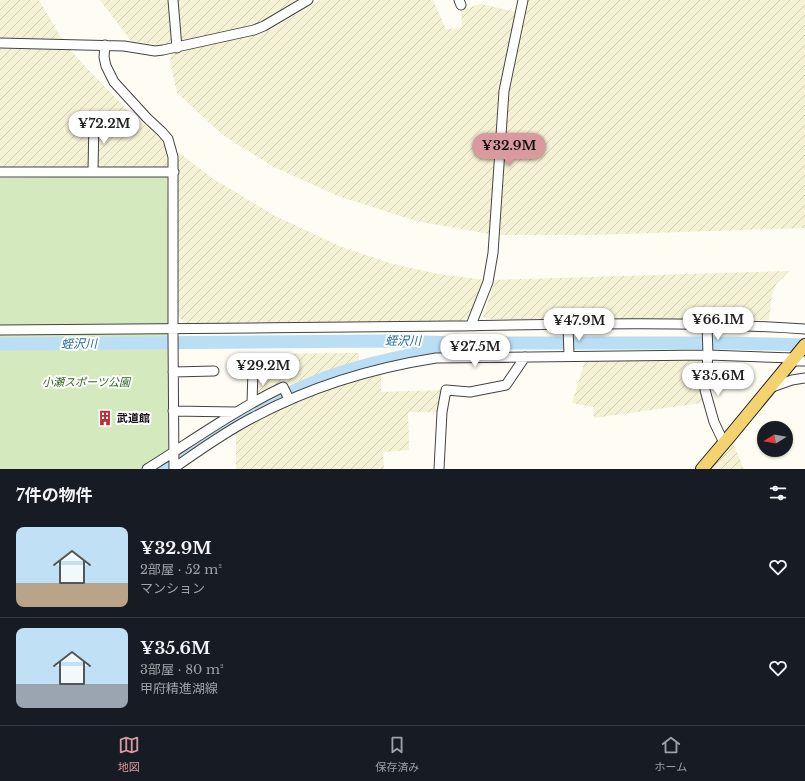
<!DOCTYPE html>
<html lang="ja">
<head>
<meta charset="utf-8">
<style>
  :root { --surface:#171b24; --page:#20242c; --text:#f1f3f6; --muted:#9ea1a6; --line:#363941; --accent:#da999f }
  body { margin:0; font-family:"Libre Baskerville","Noto Sans JP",serif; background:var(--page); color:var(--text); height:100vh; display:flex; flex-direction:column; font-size:15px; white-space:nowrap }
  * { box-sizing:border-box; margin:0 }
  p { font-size:13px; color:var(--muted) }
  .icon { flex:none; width:22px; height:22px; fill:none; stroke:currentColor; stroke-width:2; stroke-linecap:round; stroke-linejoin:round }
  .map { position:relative; height:469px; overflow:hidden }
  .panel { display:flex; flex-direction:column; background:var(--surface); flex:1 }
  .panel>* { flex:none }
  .needle { width:26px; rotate:259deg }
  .tools { position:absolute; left:757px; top:421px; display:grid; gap:8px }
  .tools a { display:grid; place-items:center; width:36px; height:36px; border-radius:50%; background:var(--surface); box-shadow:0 1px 3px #0004; font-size:20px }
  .price { position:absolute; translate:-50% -34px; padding:0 9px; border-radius:14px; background:#fff; color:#222; font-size:13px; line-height:26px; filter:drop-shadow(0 1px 2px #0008) }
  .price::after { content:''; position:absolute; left:50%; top:24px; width:12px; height:9px; margin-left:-6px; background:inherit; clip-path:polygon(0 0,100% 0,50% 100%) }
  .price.selected { background:var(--accent); color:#111 }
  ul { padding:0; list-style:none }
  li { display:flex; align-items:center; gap:12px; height:100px; padding:0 16px }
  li+li { border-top:1px solid var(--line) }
  li span { display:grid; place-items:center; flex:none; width:112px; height:80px; border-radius:8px; color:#555 }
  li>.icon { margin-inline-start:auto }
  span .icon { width:48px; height:48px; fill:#fffc; stroke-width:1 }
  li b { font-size:17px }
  h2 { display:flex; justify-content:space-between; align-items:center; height:48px; padding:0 16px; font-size:17px }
  .tab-bar { display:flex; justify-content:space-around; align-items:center; height:56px; border-top:1px solid var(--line); background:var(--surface); font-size:11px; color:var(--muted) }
  .tab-bar a { display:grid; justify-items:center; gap:2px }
  .tab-bar .selected { color:var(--accent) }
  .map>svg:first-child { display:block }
</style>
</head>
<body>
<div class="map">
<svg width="805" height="469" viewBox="0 0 805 469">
  <defs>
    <pattern id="farmland-furrows" width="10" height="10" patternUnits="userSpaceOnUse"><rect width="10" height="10" fill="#f4f1d4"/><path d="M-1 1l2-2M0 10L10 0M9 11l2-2" fill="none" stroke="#d0ceb5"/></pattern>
  </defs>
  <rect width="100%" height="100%" fill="#fffcf4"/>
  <path fill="url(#farmland-furrows)" d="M0,0H39L63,41L0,40Z
    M100,0H170L171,40L169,44L164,45L131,41Z
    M173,0H308L264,26L177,48Z
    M320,0H433L446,29L462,28L461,10L481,4L517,12L504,64L497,105L495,235L416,221L338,196L272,166L223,135L177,93L170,62L172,53L260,34L270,30Z
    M526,0H805V228L592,235H500L504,119L509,77Z
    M0,49H69L125,108L161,139L166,148L167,159V168H0Z
    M178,152L212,178L275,216L342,247L393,264L438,274L485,280L470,317L460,322L185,324L178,316Z
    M789,271L776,284L772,295L769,320L702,319H490L483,317L495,280Z
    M359,353V360L283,387L252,403L253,354Z
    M708,355V402L594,418L593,407L572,403L586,357Z
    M381,369V392L446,390L442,412H408L409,450L383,452L384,469H236V427L253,417Z
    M730,436L744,469H702Z"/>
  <path fill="#d5e9be" d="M167,175L174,453L147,469H0V178Z"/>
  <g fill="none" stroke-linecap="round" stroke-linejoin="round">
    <path stroke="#badff4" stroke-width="13" d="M0,344L390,341L457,343H731L805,345
      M158,469C207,437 258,405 312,383C356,365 404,355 451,348"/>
    <defs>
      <path id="minor" d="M173,0L177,48
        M459,0L461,5
        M0,43L124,46L155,51L163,50L254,30L264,26L308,0
        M105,45L104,57L106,66L114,82L147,118L162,132L168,139L173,157V335L174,469
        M0,172H174
        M93,172L94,117
        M471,325L488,282L493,253L504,91L523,0
        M568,325L569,356
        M707,325L708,355L705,390L714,422L724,443
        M0,330C151,330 302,327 453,326C570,324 688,321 805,329
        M792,361H805
        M173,372L214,371
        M772,387L792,380L805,378
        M252,403L253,370
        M173,411L236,412
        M174,468C200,450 226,431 254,417C310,387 372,368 436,358L708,355L794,358
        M147,469C192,441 235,410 283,387L289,399
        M439,469L442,412L446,390L470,392L506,385L525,357"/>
      <path id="major" d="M702,469L730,436L805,345"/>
    </defs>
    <use href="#minor" stroke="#434343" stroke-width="11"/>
    <use href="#major" stroke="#212121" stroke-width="14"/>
    <use href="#minor" stroke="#fff" stroke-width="9"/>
    <use href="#major" stroke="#f3d26f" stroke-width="12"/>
  </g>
  <defs>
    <symbol id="building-bare" viewBox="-9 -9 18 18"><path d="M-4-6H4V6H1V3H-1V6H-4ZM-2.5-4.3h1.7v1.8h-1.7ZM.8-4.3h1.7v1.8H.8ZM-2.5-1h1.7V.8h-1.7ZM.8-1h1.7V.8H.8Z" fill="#bd2c35" stroke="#fff" stroke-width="2.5" paint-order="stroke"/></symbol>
  </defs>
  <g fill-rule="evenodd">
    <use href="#building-bare" x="94" y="407" width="22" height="22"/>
  </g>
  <g text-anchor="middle" stroke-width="4" stroke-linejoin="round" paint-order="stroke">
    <g font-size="11" font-style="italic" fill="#316722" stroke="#fff">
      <text x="86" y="386">小瀬スポーツ公園</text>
    </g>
    <g font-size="11" font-weight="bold" fill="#101010" stroke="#fff" text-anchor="start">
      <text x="117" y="422">武道館</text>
    </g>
    <g font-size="12" font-style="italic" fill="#1d689f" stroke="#fff">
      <text x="403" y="345">蛭沢川</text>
      <text transform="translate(79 344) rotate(-1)" y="4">蛭沢川</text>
    </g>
  </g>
</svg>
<div class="tools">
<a><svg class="needle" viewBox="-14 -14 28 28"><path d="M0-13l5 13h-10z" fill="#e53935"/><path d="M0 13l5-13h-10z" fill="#9ea1a6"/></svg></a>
</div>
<b class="price" style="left:104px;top:145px">¥72.2M</b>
<b class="price selected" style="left:509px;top:167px">¥32.9M</b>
<b class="price" style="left:718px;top:341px">¥66.1M</b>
<b class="price" style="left:579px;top:342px">¥47.9M</b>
<b class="price" style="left:475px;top:368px">¥27.5M</b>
<b class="price" style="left:263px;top:387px">¥29.2M</b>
<b class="price" style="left:718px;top:397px">¥35.6M</b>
</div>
<section class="panel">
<h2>7件の物件<svg class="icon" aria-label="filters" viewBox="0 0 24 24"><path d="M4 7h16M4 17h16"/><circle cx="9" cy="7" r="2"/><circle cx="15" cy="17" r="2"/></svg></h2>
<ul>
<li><span style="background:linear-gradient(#bfe0f5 70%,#b9a48a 0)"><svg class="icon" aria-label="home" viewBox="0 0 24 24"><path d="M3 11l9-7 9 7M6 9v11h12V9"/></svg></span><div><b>¥32.9M</b><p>2部屋 · 52 m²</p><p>マンション</p></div><svg class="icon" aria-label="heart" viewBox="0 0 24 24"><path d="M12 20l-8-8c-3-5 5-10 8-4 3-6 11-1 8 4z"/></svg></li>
<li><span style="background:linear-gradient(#bfe0f5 70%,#9aa5b1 0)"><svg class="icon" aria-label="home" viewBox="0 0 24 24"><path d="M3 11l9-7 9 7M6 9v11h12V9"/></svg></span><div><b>¥35.6M</b><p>3部屋 · 80 m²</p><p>甲府精進湖線</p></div><svg class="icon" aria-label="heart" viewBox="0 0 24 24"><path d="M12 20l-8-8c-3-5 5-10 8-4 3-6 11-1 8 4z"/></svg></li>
</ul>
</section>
<nav class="tab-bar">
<a class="selected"><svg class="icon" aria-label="map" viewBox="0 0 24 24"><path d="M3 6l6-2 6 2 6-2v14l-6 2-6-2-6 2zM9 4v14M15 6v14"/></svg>地図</a>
<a><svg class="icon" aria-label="saved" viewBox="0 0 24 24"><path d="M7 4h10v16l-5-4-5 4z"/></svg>保存済み</a>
<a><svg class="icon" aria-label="home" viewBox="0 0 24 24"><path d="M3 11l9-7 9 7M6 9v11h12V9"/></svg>ホーム</a>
</nav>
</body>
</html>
